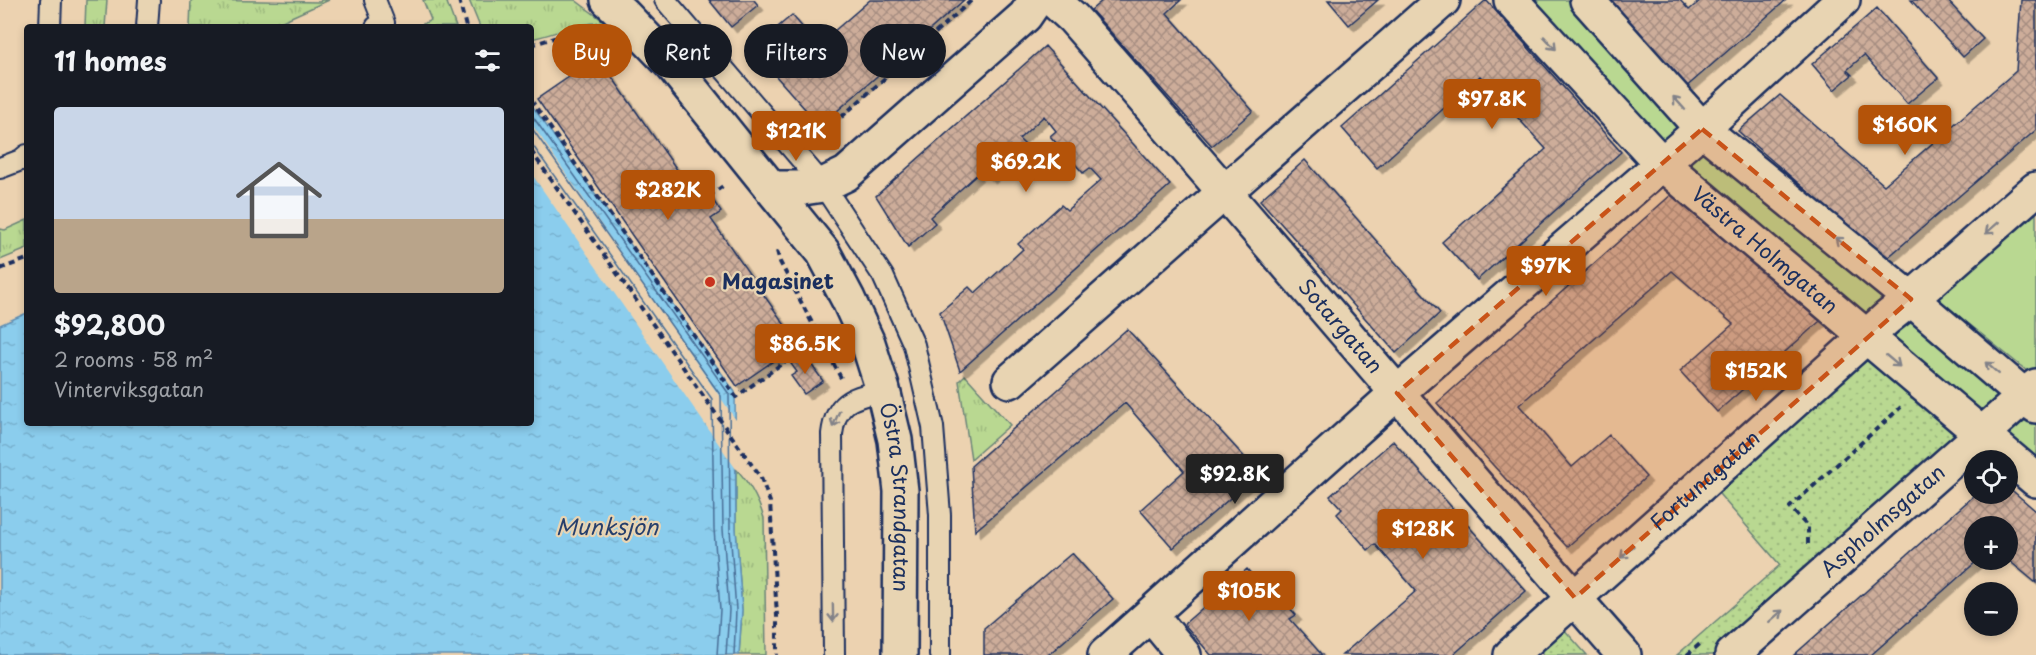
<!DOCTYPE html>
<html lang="en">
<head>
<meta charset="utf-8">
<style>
  :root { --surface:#171b24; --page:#242831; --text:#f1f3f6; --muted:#9ea1a6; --line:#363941; --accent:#b45309 }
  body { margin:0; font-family:"Playpen Sans",sans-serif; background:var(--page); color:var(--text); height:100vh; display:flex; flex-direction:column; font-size:22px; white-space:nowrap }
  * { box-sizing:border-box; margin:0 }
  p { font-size:20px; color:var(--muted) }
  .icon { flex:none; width:33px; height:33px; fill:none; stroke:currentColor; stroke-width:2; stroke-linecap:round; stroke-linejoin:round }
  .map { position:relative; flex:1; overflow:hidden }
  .side { position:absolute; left:24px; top:24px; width:510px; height:402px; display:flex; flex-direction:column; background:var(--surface); border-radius:6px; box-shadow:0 3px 9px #0003 }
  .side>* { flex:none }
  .hud { position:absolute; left:552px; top:24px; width:570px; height:54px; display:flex; gap:12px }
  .tools { position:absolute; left:1964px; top:450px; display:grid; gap:12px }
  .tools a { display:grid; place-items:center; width:54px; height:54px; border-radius:50%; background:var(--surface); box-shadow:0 3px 9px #0003; font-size:30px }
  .price { position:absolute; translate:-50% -51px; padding:0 14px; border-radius:6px; background:var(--accent); color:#fff; font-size:20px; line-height:39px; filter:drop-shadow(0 2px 3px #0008) }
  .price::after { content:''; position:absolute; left:50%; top:36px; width:18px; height:14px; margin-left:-9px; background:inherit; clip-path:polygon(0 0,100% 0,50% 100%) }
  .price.current { background:#222; color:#fff }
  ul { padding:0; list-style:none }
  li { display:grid; align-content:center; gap:12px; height:318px; padding:0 30px }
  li+li { border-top:2px solid var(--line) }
  li span { display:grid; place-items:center; height:186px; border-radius:6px; color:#555 }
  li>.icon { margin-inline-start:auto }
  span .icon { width:108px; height:108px; fill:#fffc; stroke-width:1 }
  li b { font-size:26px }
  h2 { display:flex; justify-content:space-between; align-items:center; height:72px; padding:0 30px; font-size:26px }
  .chip { padding:0 21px; border-radius:27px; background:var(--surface); box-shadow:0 3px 9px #0003; font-size:21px; line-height:54px }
  .chip.current { background:var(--accent); color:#fff }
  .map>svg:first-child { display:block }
</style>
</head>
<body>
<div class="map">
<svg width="2036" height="655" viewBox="0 0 2036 655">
  <defs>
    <pattern id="grass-tufts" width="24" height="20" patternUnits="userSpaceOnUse" patternTransform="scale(1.5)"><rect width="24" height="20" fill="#b9d891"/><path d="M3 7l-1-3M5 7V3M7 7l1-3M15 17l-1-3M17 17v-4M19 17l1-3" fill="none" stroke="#9eba7f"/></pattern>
    <pattern id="garden-dots" width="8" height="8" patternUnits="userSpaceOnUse" patternTransform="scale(1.5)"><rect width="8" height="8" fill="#b9d891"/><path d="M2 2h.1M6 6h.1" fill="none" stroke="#9eba7f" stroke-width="1.8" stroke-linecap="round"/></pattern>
    <pattern id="water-ripples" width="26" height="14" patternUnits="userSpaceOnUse" patternTransform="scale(1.5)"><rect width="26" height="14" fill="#8bcded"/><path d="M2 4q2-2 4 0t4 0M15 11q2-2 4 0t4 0" fill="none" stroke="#77b0ce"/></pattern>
    <pattern id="building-cross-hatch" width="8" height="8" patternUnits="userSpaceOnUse" patternTransform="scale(1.5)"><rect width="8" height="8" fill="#cdad9a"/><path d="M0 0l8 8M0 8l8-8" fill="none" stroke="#a68d81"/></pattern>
    <filter id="shadow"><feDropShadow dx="5.5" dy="5.5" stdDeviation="0" flood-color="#0004"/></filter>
  </defs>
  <rect width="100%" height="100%" fill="#ecd2b0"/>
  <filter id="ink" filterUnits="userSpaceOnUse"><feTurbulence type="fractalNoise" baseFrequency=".0167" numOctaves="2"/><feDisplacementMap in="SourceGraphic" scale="12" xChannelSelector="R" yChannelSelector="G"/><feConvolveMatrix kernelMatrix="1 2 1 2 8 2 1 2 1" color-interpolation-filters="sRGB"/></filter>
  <g filter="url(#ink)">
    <path fill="url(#grass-tufts)" stroke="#6a8478" stroke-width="1.5" d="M86,0H107L105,27H85Z
      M191,0L320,2L321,0H329L269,27H190Z
      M423,0H446L456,27H417L431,20Z
      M469,0H575L606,23C581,21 556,34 531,39V27H480Z
      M27,220V249L0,260V229L5,230Z
      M965,375L1010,425L971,459L959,381Z
      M736,469C750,483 758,499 764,518L766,655H739L742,610L736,529Z"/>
    <path fill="#b9d891" stroke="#6a8478" stroke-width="1.5" d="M1531,0H1572L1689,130L2036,422V463L1667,151Z
      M2036,202V371L2032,375L1932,294Z"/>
    <path fill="url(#garden-dots)" stroke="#6a8478" stroke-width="1.5" d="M1863,356L1961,438L1716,655H1677L1780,565L1714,488Z
      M1561,626L1587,655H1543V640Z"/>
    <path fill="url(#water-ripples)" stroke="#5e8eb4" stroke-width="1.5" d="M531,104L735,392L736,529L742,610L739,655H0V325L27,313V423H531Z"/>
    <path fill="#ecd2b0" d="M531,123L738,423L739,467L736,469L531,173Z"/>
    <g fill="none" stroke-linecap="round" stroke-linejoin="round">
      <path stroke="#486e97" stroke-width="1.5" d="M531,114L729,394L730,529L736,610L734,655
        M531,127L721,396L723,529L729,610L726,655
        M531,143L712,399L714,529L720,610L717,655"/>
    </g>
    <path fill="url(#building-cross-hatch)" stroke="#1b2f5e" stroke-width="1.5" filter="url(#shadow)" d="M709,0H754L758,5L731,27Z
      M870,0H964L820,126L752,49L792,15L818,45Z
      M1103,0H1181L1167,13L1253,111L1212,146L1091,10Z
      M1328,0H1378L1349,25Z
      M1486,0L1621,152L1477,280L1442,242L1546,149L1480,76L1377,168L1342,128Z
      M1607,0H1680L1689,10L1701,0H1786L1684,89Z
      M1911,0H1947L1983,39L1963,57Z
      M2021,0H2036V130L1886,259L1738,131L1780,95L1884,185L2016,71Z
      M1877,8L1938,78L1907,104L1864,55L1847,70L1852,75L1834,90L1812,64Z
      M1045,46L1170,185L960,371L940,312L969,287L975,293L1023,249L1018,244L1061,205L1067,210L1101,180L1090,168L1083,173L1050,136L1056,131L1044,116L1019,139L1026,146L990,178L982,170L930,217L935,223L908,247L876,196Z
      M598,57L687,184L697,177L721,212L711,219L798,344L737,386L537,99Z
      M1305,160L1440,313L1396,353L1260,200Z
      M1672,194L1820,321L1717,412L1680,371L1733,324L1672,271L1519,405L1572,467L1609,435L1646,477L1567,547L1437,403Z
      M1127,329L1259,473L1173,548L1140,510L1184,471L1125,403L975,531L971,466Z
      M804,354L823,381L804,394L791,376L797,372L791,364Z
      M1393,441L1526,591L1453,655H1342L1416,591L1375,544L1368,550L1337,514L1342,509L1330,496Z
      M2007,486L2036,511V583L2007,559V526H1974V560H1978L1871,655H1794L1976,494H2007Z
      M1072,553L1113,599L1048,655H984V628Z
      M1247,569L1259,583L1264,579L1296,615L1290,619L1322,655H1211L1184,624Z"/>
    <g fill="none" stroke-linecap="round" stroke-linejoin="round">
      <defs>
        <path id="service" d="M375,0L384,23L376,27
          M665,0L823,185L883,276L914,345L933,427L940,515V655
          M50,27L51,0
          M147,27L149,0
          M0,168L21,160L27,155
          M834,655L832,434C836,400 853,398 883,390"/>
        <g id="minor">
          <path id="s1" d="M1053,0L1073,18C1259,229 1439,444 1624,655"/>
          <path id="s2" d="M1511,0L1661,163L2036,480"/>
          <path d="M1587,0L1702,129L1911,299L2036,406"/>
          <path d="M771,188H803L823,185L846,174L1025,16L1036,0"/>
          <path d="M1010,381L1443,0"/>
          <path d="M1151,615L1184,655"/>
          <path d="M1105,655L1397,393L1702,129L1843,0"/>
          <path id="s3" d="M1511,655L1887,318L1911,299L2036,189"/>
          <path id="s4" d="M1732,655L2036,386"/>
        </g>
        <g id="secondary">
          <path id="s5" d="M608,0L623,14L672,65L771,188L823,252L848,299L868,343L883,390L895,440L901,491L900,655"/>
        </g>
      </defs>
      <use href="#service" stroke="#1b2f5e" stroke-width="24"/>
      <use href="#minor" stroke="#1b2f5e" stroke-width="38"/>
      <use href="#secondary" stroke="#1b2f5e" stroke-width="38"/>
      <path stroke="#1b2f5e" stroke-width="4" stroke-dasharray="6 4.5" stroke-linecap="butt" d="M459,0L466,27
        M531,45L554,38L593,32
        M531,100L736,397L820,336
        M818,138L972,0
        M531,151L761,478L770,502L777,616V655
        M709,196L726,184
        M777,251L780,262L841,378
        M0,269L27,259
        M1808,544V527L1790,507L1901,407
        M1687,655L1700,644"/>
      <use href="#service" stroke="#e8d4b2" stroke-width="20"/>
      <use href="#minor" stroke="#e8d4b2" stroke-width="33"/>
      <use href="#secondary" stroke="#e8d4b2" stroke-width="33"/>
    </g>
    <defs><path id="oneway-shaft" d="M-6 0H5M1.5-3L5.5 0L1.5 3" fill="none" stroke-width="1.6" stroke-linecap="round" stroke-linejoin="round" transform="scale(1.5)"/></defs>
    <g stroke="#828288">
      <use href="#oneway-shaft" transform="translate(1550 43) rotate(47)"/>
      <use href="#oneway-shaft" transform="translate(1679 103) rotate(-132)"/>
      <use href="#oneway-shaft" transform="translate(1992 228) rotate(139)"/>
      <use href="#oneway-shaft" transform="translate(1842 243) rotate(-141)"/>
      <use href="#oneway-shaft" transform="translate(1893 361) rotate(40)"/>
      <use href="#oneway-shaft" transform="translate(1992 368) rotate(-139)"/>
      <use href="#oneway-shaft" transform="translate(836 419) rotate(113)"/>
      <use href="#oneway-shaft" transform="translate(1627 552) rotate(138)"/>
      <use href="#oneway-shaft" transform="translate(833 613) rotate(89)"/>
      <use href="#oneway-shaft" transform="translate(1776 616) rotate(-41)"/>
    </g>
  </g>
  <path fill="#c95318" fill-opacity="0.2" stroke="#c95318" stroke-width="4.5" stroke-dasharray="12 8" stroke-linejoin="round" d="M1702,129L1911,299L1575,598L1397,393Z"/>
  <circle fill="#c8321e" stroke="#e8d4b2" stroke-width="2" cx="710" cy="282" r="6"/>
  <g text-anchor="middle" stroke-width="4.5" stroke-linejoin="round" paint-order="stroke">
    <g font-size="21" fill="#1b2f5e" stroke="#e8d4b2">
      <text dy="7" stroke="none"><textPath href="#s2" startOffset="357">Västra Holmgatan</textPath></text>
      <text dy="7" stroke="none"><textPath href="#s1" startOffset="435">Sotargatan</textPath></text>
      <text dy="7" stroke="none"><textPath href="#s3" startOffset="261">Fortunagatan</textPath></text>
      <text dy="7" stroke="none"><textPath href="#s5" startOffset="591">Östra Strandgatan</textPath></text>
      <text dy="7" stroke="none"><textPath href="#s4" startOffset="202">Aspholmsgatan</textPath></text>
    </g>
    <g font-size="21" font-weight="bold" fill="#1b2f5e" stroke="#e8d4b2" text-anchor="start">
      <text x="722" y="289">Magasinet</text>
    </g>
    <g font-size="22" font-style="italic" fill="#263f6c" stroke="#e8d4b2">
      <text x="607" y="535">Munksjön</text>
    </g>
  </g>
</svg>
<div class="tools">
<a><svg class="icon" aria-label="locate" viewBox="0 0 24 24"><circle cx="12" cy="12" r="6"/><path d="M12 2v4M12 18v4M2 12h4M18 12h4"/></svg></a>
<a>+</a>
<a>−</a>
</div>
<b class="price" style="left:1492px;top:130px">$97.8K</b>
<b class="price" style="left:1905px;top:156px">$160K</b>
<b class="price" style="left:796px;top:162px">$121K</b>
<b class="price" style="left:1026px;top:193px">$69.2K</b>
<b class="price" style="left:668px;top:221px">$282K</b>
<b class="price" style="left:1546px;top:297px">$97K</b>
<b class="price" style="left:805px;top:375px">$86.5K</b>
<b class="price" style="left:1756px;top:402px">$152K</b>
<b class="price current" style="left:1235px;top:505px">$92.8K</b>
<b class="price" style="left:1423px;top:560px">$128K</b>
<b class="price" style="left:1249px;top:622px">$105K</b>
<div class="hud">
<a class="chip current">Buy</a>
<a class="chip">Rent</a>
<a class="chip">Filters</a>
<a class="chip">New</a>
</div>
<section class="side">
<h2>11 homes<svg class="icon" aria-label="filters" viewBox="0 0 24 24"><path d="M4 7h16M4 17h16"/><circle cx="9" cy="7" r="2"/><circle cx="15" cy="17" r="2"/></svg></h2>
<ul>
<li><span style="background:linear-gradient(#c9d6e8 60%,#b9a48a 0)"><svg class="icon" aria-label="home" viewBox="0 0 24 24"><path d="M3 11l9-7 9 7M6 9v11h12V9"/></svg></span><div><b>$92,800</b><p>2 rooms · 58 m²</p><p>Vinterviksgatan</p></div></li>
</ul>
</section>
</div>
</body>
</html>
